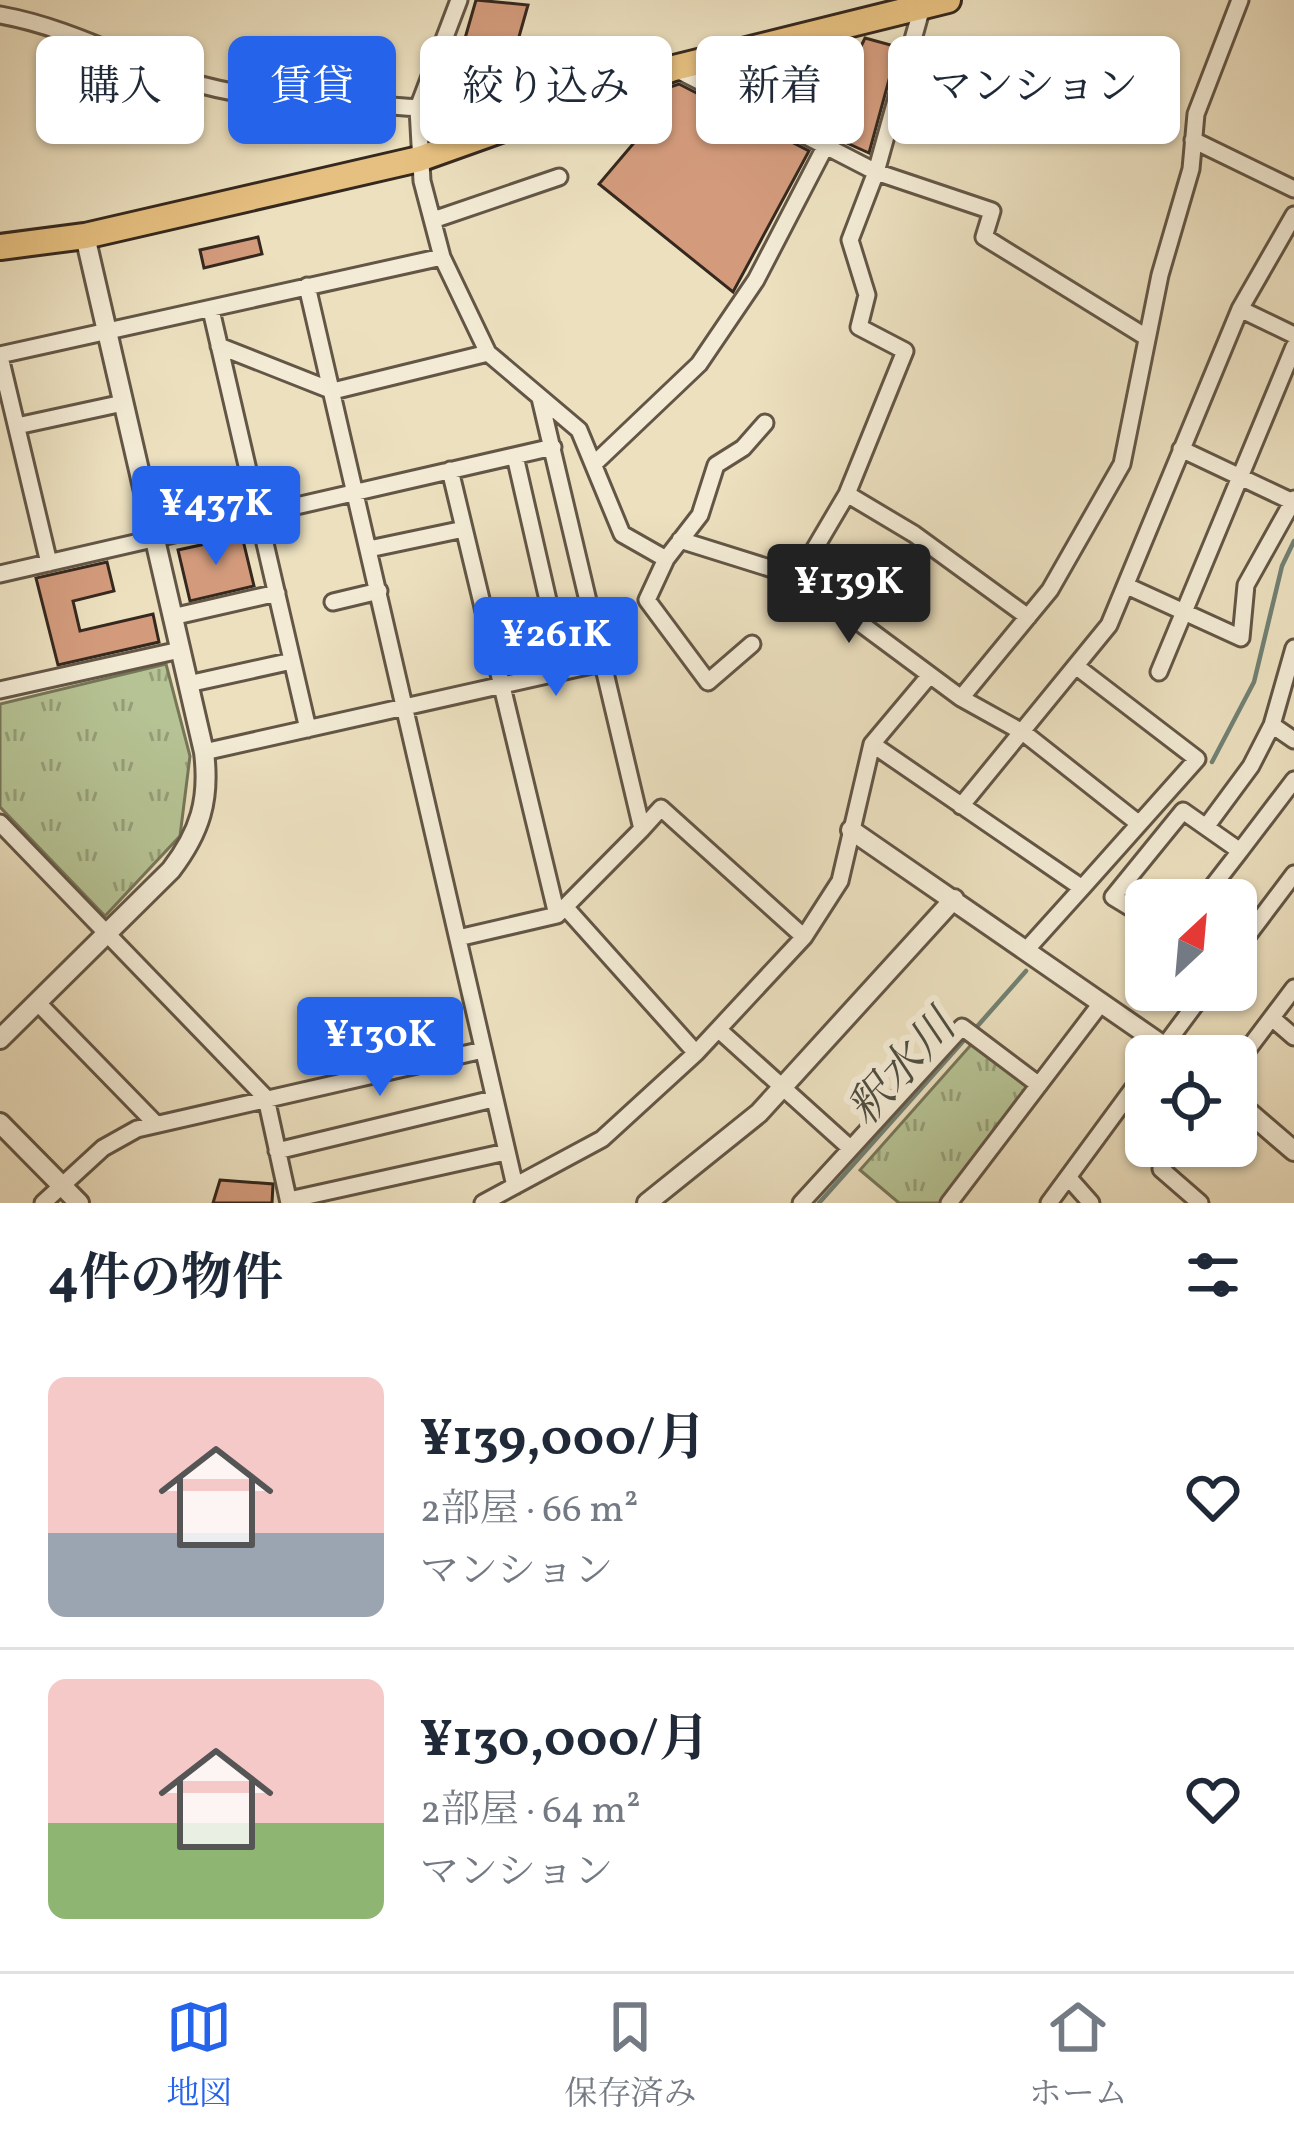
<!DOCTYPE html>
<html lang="ja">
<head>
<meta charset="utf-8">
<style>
  :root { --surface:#fff; --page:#f6f6f7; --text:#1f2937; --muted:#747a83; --line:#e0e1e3; --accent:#2563eb }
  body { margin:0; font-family:Vollkorn,"Noto Serif JP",serif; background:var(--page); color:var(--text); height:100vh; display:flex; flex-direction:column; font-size:45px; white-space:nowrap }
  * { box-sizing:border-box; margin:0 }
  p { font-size:39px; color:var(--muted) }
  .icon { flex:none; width:66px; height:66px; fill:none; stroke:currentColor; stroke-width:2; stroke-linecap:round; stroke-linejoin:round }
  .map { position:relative; height:1203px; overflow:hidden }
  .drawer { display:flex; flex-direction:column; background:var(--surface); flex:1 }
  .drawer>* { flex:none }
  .guide { position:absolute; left:36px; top:36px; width:1224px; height:108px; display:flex; gap:24px }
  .needle { width:78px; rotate:26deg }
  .controls { position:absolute; left:1125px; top:879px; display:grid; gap:24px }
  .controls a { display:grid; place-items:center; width:132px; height:132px; border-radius:18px; background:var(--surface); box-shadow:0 3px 9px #0004; font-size:60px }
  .price { position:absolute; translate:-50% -102px; padding:0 27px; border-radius:12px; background:var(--accent); color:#fff; font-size:39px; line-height:78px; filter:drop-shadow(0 3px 6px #0008) }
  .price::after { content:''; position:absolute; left:50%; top:72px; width:36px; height:27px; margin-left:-18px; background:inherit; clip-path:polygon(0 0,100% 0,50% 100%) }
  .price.current { background:#222; color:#fff }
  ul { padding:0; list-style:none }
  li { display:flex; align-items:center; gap:36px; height:300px; padding:0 48px }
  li+li { border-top:3px solid var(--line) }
  li span { display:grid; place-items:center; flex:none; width:336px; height:240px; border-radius:18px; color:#555 }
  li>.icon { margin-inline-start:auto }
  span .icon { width:144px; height:144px; fill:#fffc; stroke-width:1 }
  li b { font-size:51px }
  h2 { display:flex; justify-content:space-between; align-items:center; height:144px; padding:0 48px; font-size:51px }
  .chip { padding:0 42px; border-radius:18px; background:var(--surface); box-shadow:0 3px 9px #0004; font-size:42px; line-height:108px }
  .chip.current { background:var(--accent); color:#fff }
  .dock { display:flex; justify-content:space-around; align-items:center; height:168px; border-top:3px solid var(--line); background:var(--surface); font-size:33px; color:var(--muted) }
  .dock a { display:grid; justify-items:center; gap:6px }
  .dock .current { color:var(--accent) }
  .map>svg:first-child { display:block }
</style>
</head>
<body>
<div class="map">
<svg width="1294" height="1203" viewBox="0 0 1294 1203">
  <defs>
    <pattern id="park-tufts" width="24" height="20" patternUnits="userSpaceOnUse" patternTransform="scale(3)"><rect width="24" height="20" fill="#b6c394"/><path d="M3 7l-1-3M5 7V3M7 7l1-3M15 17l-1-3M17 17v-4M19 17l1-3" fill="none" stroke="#959e78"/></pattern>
  </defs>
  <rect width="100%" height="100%" fill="#ece0bf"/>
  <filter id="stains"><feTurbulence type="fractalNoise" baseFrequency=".00167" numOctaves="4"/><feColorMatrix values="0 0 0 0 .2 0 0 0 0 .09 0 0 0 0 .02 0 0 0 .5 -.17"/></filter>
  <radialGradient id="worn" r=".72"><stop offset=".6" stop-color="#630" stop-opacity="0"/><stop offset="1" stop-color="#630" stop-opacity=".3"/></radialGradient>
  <path fill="url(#park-tufts)" stroke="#767659" stroke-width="3" d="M166,664L190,756L180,836L105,916L0,807V704Z
    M977,1038L1036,1088L946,1203H899L860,1170Z"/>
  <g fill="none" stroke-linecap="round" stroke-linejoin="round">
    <path stroke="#718174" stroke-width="4.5" d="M1212,762L1254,682L1282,566L1294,541
      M974,1030L1026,971
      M819,1203L966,1038"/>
  </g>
  <path fill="#d39b7c" stroke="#35281e" stroke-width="3" d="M476,0L528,5L507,79L457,66Z
    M865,38L898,47L869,153L838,139L845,113L839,112L855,71L850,69Z
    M679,84L809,151L733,292L599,184L650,124L661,98L658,91Z
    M258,237L262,254L204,268L200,250Z
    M242,536L254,586L190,601L178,550Z
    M107,562L114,591L73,601L80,631L153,614L159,642L58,665L36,578Z
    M220,1180L273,1184L272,1203H213Z"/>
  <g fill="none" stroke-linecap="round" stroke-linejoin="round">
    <defs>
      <path id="minor" d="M459,0L418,108L422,181L442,257L488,353L579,430L622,534L666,559
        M0,15C67,27 122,58 185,80C258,104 342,102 418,108
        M674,68L876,172L992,211L984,237L1146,337
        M1193,140L1294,189
        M433,220L559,177
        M307,286L515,1186
        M1240,309L1294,335
        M211,310L308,729
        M219,346L333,391L488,353
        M0,355L442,257
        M0,357L49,563
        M17,426L123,403
        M1181,449L1293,502
        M515,456L564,670
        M595,463L699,364L756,280L824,149
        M450,470L557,915
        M847,494L914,534L1028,617
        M680,540L798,577L961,698L1050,590L1122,464L1160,275L1191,169L1196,114L1240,0
        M369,549L464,529
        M0,574L553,447
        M798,577L847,494L905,351L859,327L867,295L850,240L876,172L924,0
        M1127,586L1241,638L1246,585L1294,499
        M333,602L379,591
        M172,617L277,593
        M752,644L708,682L647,600L666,559L700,515L716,465L743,448L765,423
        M1294,648L1272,725L1294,740
        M1077,667L1197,759L1082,888
        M1159,672L1294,347
        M188,684L292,661
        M0,690L180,650
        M961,698L1024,733L1138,823
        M872,744L1082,888L1027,949
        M204,752L601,663
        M961,806L1109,625L1240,309L1294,215
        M0,823L266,1098L289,1203
        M1206,827L1251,766L1272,725
        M642,829L661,808L804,937
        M1202,900L1240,851
        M567,909L696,1053
        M1146,917L1113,897L1183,811L1240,851L1294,780
        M458,938L557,915L642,829L540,398
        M1236,951L1294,874
        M37,1002L156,1124
        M1272,1018L1294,1037
        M719,1030L850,1148
        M1157,1056L1206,990
        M1236,1065L1294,988
        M1177,1146L1161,1169L1200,1203
        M277,1151L493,1099
        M1068,1177L1091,1203
        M289,1200L506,1152
        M43,1203L103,1148L137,1129L483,1050
        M483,1203L602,1139L696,1053L804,937L840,881L872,744L930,675
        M801,1203L962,1027L1039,1085
        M949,1203L1102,1002
        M1049,1203L1146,1071"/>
      <path id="tertiary" d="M851,830L1178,1056
        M0,1039L171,870C200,832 210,800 204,752L85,236
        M1236,1101L1294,1151
        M0,1123L79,1203
        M647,1203L759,1113L954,899"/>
      <path id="primary" d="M0,247L85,236L419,159L674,68L948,0"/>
    </defs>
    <use href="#minor" stroke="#635646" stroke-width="21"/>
    <use href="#tertiary" stroke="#635646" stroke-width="24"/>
    <use href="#primary" stroke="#35281e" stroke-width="30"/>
    <use href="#minor" stroke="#f3ebd5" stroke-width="15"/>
    <use href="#tertiary" stroke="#f3ebd5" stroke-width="18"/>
    <use href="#primary" stroke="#e6c080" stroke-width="24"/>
  </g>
  <g text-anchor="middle" stroke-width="12" stroke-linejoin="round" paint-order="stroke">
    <g font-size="45" font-style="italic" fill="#4e4d42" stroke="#f3ebd5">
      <text transform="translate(900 1067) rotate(-48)" y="16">釈水川</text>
    </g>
  </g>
  <rect width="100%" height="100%" filter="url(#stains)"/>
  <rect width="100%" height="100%" fill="url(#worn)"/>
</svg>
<div class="controls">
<a><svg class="needle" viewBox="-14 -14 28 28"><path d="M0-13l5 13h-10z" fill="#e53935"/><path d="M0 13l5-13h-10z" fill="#747a83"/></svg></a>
<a><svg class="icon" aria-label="locate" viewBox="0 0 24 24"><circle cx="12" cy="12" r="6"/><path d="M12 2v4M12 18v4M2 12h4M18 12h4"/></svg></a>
</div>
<b class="price" style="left:216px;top:568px">¥437K</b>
<b class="price current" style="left:849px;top:646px">¥139K</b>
<b class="price" style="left:556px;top:699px">¥261K</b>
<b class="price" style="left:380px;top:1099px">¥130K</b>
<div class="guide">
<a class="chip">購入</a>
<a class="chip current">賃貸</a>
<a class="chip">絞り込み</a>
<a class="chip">新着</a>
<a class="chip">マンション</a>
</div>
</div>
<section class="drawer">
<h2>4件の物件<svg class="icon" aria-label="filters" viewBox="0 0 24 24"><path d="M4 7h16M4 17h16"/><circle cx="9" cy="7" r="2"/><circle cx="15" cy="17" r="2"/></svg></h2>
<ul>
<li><span style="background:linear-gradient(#f6c9c9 65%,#9aa5b1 0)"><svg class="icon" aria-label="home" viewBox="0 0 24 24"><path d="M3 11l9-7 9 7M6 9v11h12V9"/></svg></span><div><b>¥139,000/月</b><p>2部屋 · 66 m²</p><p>マンション</p></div><svg class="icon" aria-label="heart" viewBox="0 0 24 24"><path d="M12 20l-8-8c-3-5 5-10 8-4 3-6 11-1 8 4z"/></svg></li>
<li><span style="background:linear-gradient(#f6c9c9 60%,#8fb573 0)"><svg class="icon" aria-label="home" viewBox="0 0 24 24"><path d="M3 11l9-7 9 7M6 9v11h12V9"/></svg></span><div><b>¥130,000/月</b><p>2部屋 · 64 m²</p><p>マンション</p></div><svg class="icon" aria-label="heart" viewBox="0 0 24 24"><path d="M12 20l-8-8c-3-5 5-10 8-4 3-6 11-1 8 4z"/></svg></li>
</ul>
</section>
<nav class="dock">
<a class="current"><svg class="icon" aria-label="map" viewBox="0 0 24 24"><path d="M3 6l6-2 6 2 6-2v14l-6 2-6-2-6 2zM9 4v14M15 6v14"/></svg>地図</a>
<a><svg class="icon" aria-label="saved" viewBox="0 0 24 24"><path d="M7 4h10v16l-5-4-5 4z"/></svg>保存済み</a>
<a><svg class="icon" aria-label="home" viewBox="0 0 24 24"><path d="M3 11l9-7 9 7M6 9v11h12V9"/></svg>ホーム</a>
</nav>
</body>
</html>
